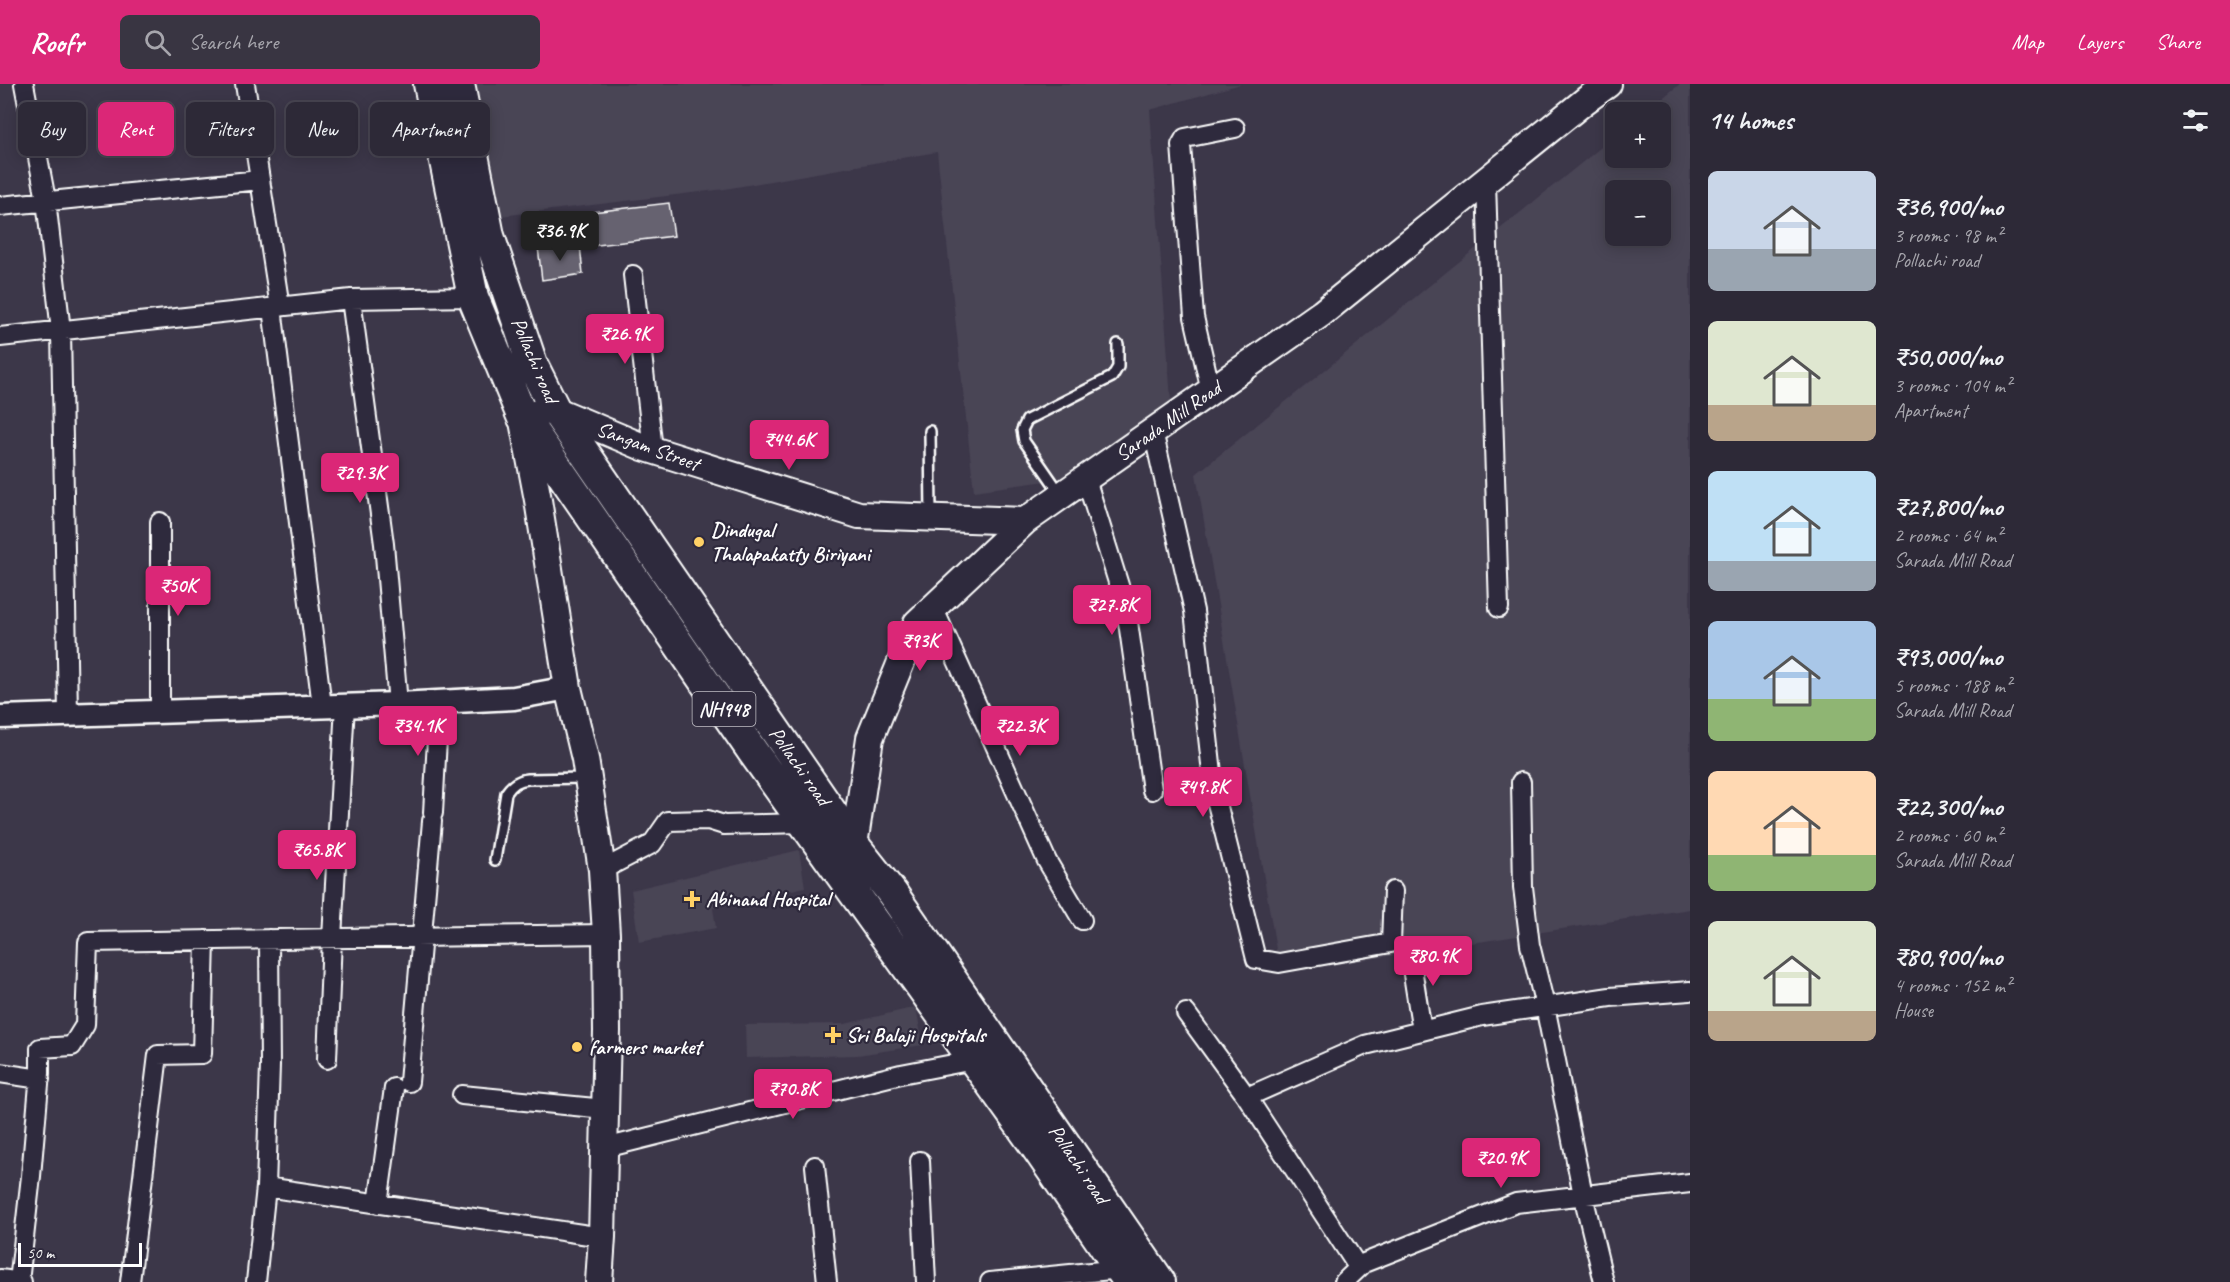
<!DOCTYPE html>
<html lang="en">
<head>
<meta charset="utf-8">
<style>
  :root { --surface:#2d2937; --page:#393542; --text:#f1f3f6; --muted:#a7a6ad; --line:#484552; --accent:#db2777 }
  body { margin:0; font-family:Caveat,sans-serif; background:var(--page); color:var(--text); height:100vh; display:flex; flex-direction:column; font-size:22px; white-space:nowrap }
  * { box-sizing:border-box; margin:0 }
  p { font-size:20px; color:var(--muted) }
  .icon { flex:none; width:33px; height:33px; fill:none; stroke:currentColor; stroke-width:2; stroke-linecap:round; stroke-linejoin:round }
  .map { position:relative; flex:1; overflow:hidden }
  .sheet { display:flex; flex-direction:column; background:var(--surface); width:540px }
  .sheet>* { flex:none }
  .banner { position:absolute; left:18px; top:18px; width:570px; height:54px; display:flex; gap:12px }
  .buttons { position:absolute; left:1605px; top:18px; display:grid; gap:12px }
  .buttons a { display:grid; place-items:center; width:66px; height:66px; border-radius:9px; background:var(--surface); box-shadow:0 3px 15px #0003,0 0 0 2px var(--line); font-size:30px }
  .scale { position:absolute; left:18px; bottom:15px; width:124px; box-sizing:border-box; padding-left:6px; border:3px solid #fff; border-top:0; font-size:16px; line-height:21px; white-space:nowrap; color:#fff; -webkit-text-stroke:4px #2f2a3d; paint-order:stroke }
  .price { position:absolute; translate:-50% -51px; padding:0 14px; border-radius:6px; background:var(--accent); color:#fff; font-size:20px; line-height:39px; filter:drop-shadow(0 2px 3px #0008) }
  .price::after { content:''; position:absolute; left:50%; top:36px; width:18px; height:14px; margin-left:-9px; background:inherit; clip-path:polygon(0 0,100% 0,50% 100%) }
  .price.on { background:#222; color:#fff }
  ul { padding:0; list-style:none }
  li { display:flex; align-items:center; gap:18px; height:150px; padding:0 18px }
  li span { display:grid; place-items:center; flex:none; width:168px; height:120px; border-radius:9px; color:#555 }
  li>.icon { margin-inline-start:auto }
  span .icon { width:72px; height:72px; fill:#fffc; stroke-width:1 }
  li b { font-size:26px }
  h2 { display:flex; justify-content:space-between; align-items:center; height:72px; padding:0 18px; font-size:26px }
  .chip { padding:0 21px; border-radius:9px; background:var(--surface); box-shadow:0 3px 15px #0003,0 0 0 2px var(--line); font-size:21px; line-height:54px }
  .chip.on { background:var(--accent); color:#fff }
  header { display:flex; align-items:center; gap:36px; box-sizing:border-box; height:84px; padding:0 30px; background:var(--accent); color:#fff }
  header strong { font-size:28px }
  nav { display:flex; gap:33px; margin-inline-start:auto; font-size:21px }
  .search { width:420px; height:54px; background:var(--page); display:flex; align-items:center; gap:15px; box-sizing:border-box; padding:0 21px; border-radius:9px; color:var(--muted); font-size:22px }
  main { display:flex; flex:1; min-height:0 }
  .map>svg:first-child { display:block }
</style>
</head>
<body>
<header>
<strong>Roofr</strong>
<div class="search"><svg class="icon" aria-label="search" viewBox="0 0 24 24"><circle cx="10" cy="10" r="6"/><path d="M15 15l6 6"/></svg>Search here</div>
<nav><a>Map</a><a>Layers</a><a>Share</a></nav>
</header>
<main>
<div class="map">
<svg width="1690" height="1198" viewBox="0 0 1690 1198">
  <rect width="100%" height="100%" fill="#3c3749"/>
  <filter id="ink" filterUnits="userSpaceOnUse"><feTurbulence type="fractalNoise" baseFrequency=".0167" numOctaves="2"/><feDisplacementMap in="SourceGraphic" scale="12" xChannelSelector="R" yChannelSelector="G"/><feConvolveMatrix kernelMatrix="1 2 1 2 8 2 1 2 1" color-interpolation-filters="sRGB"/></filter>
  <g filter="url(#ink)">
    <path fill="#494455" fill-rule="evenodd" d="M465,0H1241L1150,26L1171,316L1075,393L974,407L937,68L725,105L492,133Z
      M1680,0H1690V825L1280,889L1196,390L1615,52L1616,74H1660V28H1645ZM1616,106H1660V152H1616Z
      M799,766L805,803L713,824L716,844L639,858L631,806Z
      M916,923L923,961L858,971L746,974L745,941L845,940Z"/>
    <path fill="#666270" stroke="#fff" stroke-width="1.5" d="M669,119L674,152L589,162L584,129Z
      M580,161L583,190L542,196L538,163Z"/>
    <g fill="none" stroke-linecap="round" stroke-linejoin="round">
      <defs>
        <path id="service" d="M930,347L931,431
          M1060,409L1024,357L1022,346L1027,336L1112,293L1118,283V260
          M495,776L506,709C512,700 518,696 528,695L585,694"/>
        <path id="minor" d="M24,0L46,116L61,247L68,630
          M245,0L280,223
          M1486,97L1499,524
          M0,122L260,96
          M633,191L653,366
          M351,215L384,460L398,620
          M272,224L322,622
          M0,253L351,215L473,213
          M1211,307L1194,233L1181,61L1185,54L1235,44
          M1153,347L1194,527L1214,707L1256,875L1279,879L1391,859L1393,807
          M1086,395L1126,524L1152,706
          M160,438V628
          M933,523L1047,777L1082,836
          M1521,698L1523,803L1530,861L1545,922L1583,1111L1604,1198
          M433,729L439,618
          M602,786L652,760L668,737L708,736L724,741L804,739
          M1409,865L1422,947
          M1186,929L1247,1013
          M327,975L332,854L345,621
          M0,989L40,995
          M409,998L432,737
          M462,1011L605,1025
          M605,1064L901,990L974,976
          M920,1077L926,1198
          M815,1082L827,1198
          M266,1103L602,1153
          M378,1120L394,1004
          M1358,1183L1247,1013L1365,961L1482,932L1610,913L1690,907
          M0,1195L22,1198
          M19,1198L31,1092L40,989V964L72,962L85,941L88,858L606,850
          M130,1198L158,971L202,970L205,856
          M256,1198L266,1103L270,981L269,855
          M990,1198L1121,1185
          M1344,1198L1364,1179L1516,1119L1690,1099"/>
        <path id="tertiary" d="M0,633L398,620L514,614L568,604"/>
        <path id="secondary" d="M844,767L854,761L870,654L917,539L1025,437L1322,229L1586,16L1608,0
          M599,1198L602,1153L607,947L606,850L602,786L585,675L568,604L538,416L522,332L555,326L643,363L859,431L1025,437"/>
        <path id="trunk" d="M429,0L473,213L522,332L753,668L1034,1060L1129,1198
          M459,0L489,152L532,280L555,326L854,761L892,809L1160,1198"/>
      </defs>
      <use href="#service" stroke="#fff" stroke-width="14"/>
      <use href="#minor" stroke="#fff" stroke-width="22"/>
      <use href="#tertiary" stroke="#fff" stroke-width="27"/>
      <use href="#secondary" stroke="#fff" stroke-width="30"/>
      <use href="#trunk" stroke="#fff" stroke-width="34"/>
      <use href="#service" stroke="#2f2a3d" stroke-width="9"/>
      <use href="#minor" stroke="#2f2a3d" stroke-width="18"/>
      <use href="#tertiary" stroke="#2f2a3d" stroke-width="22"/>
      <use href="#secondary" stroke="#2f2a3d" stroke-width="26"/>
      <use href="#trunk" stroke="#2f2a3d" stroke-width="30"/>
    </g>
  </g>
  <g fill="#ffd166" stroke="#2f2a3d" stroke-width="2">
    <circle cx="699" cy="458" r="6"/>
    <path d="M689 806h6v6h6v6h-6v6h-6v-6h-6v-6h6z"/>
    <path d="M830 942h6v6h6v6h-6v6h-6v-6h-6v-6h6z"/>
    <circle cx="577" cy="963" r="6"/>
  </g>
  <g text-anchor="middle" stroke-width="4.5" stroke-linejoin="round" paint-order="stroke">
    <rect fill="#2f2a3d" stroke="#c1bfc5" stroke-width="1.5" x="692.5" y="608" width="63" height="34" rx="4.5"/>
    <g font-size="20" font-weight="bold" fill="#fff">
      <text x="724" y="632">NH948</text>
    </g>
    <g font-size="21" fill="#fff" stroke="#2f2a3d">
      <text transform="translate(535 276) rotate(67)" y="7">Pollachi road</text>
      <text transform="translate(1168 337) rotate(-35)" y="7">Sarada Mill Road</text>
      <text transform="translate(648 362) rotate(20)" y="7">Sangam Street</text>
      <text transform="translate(800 682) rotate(55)" y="7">Pollachi road</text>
      <text transform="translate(1079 1080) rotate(56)" y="7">Pollachi road</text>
    </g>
    <g font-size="21" font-weight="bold" fill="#fff" stroke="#2f2a3d" text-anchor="start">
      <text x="711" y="453">Dindugal<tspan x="711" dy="24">Thalapakatty Biriyani</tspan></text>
      <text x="706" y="822">Abinand Hospital</text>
      <text x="846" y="958">Sri Balaji Hospitals</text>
      <text x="589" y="970">farmers market</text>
    </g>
  </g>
</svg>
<div class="buttons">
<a>+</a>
<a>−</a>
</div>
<div class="scale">50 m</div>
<b class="price on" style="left:560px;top:178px">₹36.9K</b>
<b class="price" style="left:625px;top:281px">₹26.9K</b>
<b class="price" style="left:789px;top:387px">₹44.6K</b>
<b class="price" style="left:360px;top:420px">₹29.3K</b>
<b class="price" style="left:178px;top:533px">₹50K</b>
<b class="price" style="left:1112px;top:552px">₹27.8K</b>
<b class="price" style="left:920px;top:588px">₹93K</b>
<b class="price" style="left:418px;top:673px">₹34.1K</b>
<b class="price" style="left:1020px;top:673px">₹22.3K</b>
<b class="price" style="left:1203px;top:734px">₹49.8K</b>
<b class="price" style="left:317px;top:797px">₹65.8K</b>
<b class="price" style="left:1433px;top:903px">₹80.9K</b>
<b class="price" style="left:793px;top:1036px">₹70.8K</b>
<b class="price" style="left:1501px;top:1105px">₹20.9K</b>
<div class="banner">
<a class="chip">Buy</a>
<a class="chip on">Rent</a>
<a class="chip">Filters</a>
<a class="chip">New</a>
<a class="chip">Apartment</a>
</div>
</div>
<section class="sheet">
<h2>14 homes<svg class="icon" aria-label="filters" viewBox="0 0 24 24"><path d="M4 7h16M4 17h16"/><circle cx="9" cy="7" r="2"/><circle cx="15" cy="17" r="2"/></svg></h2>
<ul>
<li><span style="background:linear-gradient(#c9d6e8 65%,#9aa5b1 0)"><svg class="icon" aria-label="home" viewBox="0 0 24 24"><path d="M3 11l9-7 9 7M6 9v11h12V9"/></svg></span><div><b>₹36,900/mo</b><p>3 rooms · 98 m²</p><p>Pollachi road</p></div></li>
<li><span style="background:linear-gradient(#dfe7d0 70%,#b9a48a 0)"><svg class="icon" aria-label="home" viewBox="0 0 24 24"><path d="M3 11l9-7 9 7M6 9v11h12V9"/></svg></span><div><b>₹50,000/mo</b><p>3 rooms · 104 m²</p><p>Apartment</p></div></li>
<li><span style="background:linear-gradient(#bfe0f5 75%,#9aa5b1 0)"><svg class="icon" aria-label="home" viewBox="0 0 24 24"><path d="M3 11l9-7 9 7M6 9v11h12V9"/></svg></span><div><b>₹27,800/mo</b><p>2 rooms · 64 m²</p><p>Sarada Mill Road</p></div></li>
<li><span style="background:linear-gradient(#a9c7e8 65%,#8fb573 0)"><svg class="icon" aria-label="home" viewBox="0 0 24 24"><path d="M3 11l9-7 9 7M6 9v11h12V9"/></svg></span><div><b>₹93,000/mo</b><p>5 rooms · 188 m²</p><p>Sarada Mill Road</p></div></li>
<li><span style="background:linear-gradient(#ffd9b3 70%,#8fb573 0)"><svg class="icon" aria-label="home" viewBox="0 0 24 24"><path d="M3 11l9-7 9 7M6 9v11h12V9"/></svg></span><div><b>₹22,300/mo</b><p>2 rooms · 60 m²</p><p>Sarada Mill Road</p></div></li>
<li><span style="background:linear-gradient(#dfe7d0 75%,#b9a48a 0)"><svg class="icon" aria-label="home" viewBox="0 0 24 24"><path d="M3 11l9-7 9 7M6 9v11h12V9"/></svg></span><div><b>₹80,900/mo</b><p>4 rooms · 152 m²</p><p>House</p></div></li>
</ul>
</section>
</main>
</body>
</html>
